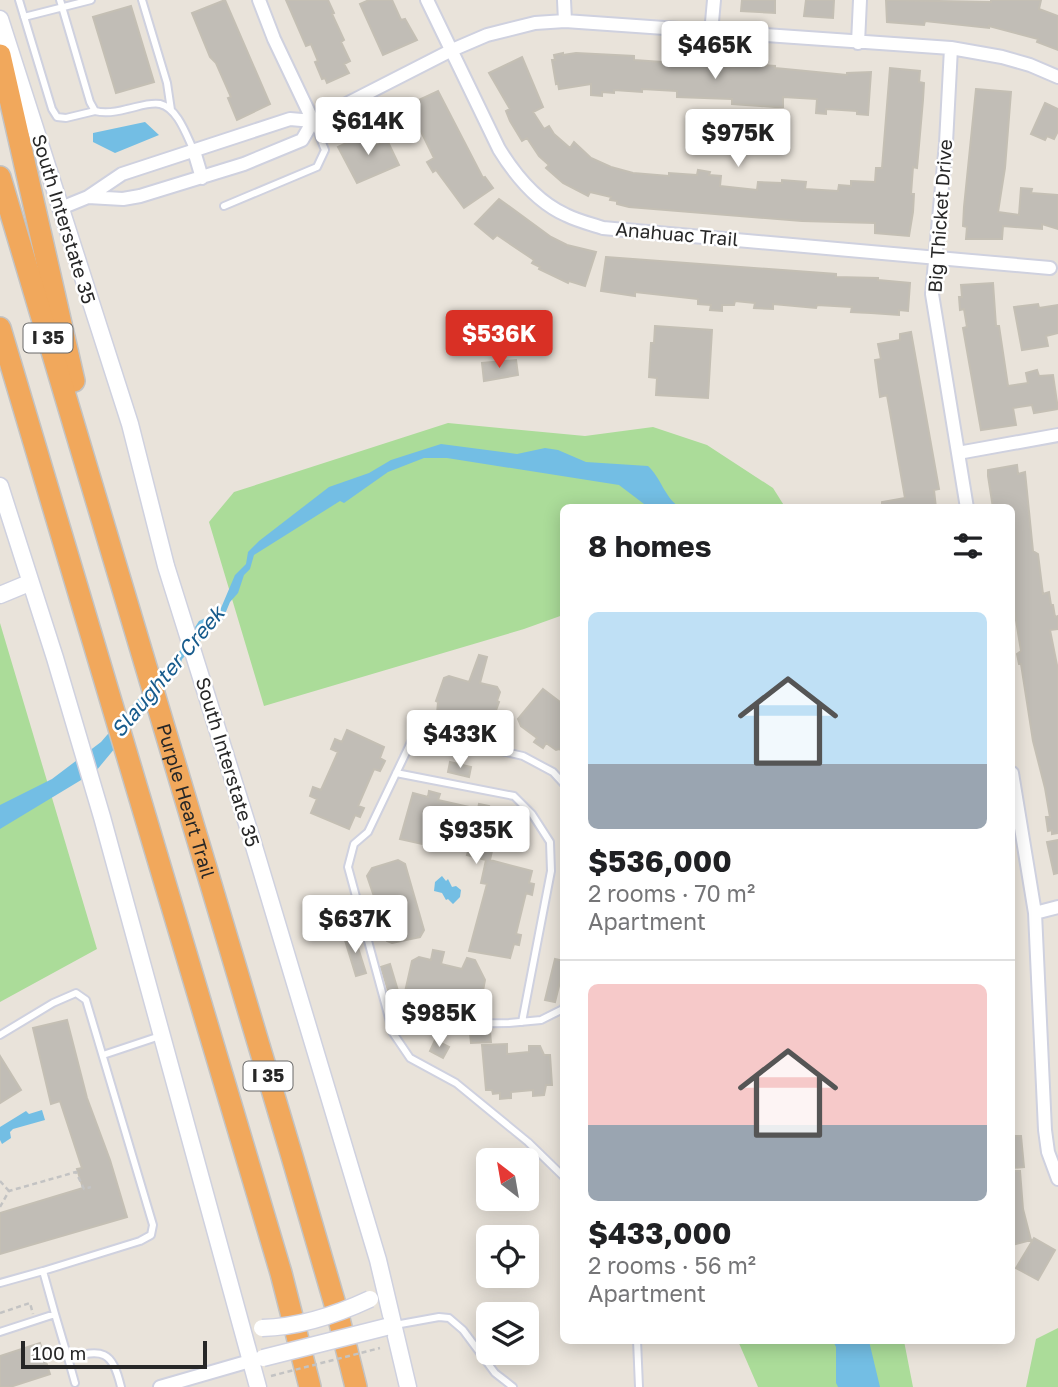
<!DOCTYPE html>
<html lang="en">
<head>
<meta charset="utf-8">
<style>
  :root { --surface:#fff; --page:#f2f2f2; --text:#202124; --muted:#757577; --line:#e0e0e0; --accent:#d93025 }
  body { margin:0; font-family:"Golos Text",sans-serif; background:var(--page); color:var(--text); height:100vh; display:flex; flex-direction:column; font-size:26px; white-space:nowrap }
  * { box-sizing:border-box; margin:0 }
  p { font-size:23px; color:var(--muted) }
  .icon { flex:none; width:38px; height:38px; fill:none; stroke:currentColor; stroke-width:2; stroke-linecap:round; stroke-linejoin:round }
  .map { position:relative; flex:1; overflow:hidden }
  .drawer { position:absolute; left:560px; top:504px; width:455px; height:840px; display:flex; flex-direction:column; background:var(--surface); border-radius:10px; box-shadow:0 4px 18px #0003 }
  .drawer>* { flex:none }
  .needle { width:46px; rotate:329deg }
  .buttons { position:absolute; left:476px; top:1148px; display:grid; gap:14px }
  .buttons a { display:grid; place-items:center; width:63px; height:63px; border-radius:10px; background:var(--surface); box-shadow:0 4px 18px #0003; font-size:35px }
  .scale { position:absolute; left:21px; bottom:18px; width:186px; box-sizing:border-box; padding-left:7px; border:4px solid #272727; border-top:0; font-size:19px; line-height:24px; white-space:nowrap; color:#272727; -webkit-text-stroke:5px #fff; paint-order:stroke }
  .price { position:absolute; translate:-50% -60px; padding:0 16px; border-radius:7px; background:#fff; color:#222; font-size:23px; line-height:46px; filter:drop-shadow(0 2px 4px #0008) }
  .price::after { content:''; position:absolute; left:50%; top:42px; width:21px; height:16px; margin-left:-10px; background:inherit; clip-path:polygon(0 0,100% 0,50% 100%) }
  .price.on { background:var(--accent); color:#fff }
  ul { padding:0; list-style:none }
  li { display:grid; align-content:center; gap:14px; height:371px; padding:0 28px }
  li+li { border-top:2px solid var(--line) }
  li span { display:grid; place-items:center; height:217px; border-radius:10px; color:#555 }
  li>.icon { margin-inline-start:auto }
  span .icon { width:126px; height:126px; fill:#fffc; stroke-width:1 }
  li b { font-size:30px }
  h2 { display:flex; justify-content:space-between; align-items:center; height:84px; padding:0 28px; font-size:30px }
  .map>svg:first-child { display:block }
</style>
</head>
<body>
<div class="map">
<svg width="1058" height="1387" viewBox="0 0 1058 1387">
  <rect width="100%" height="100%" fill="#e9e3da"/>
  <path fill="#abdc99" d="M448,423L585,436L653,427L707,445L773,488L785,507L564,508L563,615L524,629L264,706L209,522L234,492Z
    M0,623L97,949L0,1002Z
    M1058,1328V1387H1026L1036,1339Z
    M738,1341H904L913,1387H758Z"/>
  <path fill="#73bee4" d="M145,122L159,135L115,153L93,142V133Z
    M441,444L517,454L545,448L558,450L586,462L648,466C661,478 664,496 679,507H648L619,485L447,458H424L388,472L344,503L340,501L254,555L250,569L244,575L238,593L230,602L223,619L182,659L179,671L96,771L0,829V805L52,779L101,742L164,669L172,663L199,621L214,614L221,608L235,575L246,564L248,552L259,541L329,487L369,473L391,460Z
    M442,876L446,881L448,879L452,887L456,886L461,890L460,897L453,904L448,899L446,900L442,893L434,891L435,882Z
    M42,1110L45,1120L13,1129L10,1132L11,1138L2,1144L0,1140V1127L26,1111L29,1114Z
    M833,1341H869L880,1387H838L836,1383V1347Z"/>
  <path fill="#c1bdb6" stroke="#c4bfb4" stroke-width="2" d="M225,0L270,104L237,120L228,98L231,97L216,63L210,57L192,13Z
    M286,0H328L334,13L332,14L344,40L341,42L350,61L344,64L349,73L327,83L325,78L322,79L315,62L318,61L311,44L306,46Z
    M369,0H392L401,20L405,19L417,40L383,55L360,4Z
    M742,0H775V13L741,11Z
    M806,0H834L833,18L804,16Z
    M886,0L991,2V0H1041L1039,9L1058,16V50L1037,42L1038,39L989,26V28L925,21L924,25L887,22Z
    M131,6L154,82L116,93L93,17Z
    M563,53V55L576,53L634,56V60L734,67V65L740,66L741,63L748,64L775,66V68L847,75V73L871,72L868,115L857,114V111L826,109V114L816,113L817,99L783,97V107H775L732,104V99L677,97V91L642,89V92L614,90V93L602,92V96L591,95V84L559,89L558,83L556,84L552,60H555L554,55Z
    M522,57L543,107L533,112L544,129L549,126L554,134L570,148L574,142L591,158L611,167L633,173L669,176V173L697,175L698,170L710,172L709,175L721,176L720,186L757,190L758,182L782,183V180L806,182L805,189L838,191L839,185L851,186V181L875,182L876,168H882L890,68L920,71L919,82L924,83L923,100L917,168L913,167L911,194H914L913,212L909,236L875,233V223L802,221L629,207L617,204V201L610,200L611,197L590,192L588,196L563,183L546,168L549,165L539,156L527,138L522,141L510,121L506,111L510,109L489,73Z
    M976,89L1011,92L1005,168L998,212L1019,215L1021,188L1032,189L1031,193L1058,195V229L1042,224V229L1003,226L1002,239H966L967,227L963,226L964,207Z
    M438,91L483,178L485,177L493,188L464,208L436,170L433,172L427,162L434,158L408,105Z
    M1045,103L1058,109V131L1054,139L1047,136L1045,140L1031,134Z
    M369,132L376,146L387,140L399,165L357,183L338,147Z
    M499,199L551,237L567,245L596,252L585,286L569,281L568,283L539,269L540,267L532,263L534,260L497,235L493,239L475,224Z
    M606,257L836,274V277L878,278V280L910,283L908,311L899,310V315L871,313L851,312L852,307L817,305L816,308L773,304V309L754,308L755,303L735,301L734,305H722V311L710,310L711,305L698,304V299L635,292V296L601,291Z
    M993,283L996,326H999L1008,386L1028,383L1026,373L1037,370L1039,376L1053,375L1058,409L1034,413L1032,405L1013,408L1016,425L981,430L963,328L967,327L964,309L960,310L959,297H962L961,285Z
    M1038,304L1039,308L1058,305V333L1046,336L1048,346L1022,350L1014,307Z
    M655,326L712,330L708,398L656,395L657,378L649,377L651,343H654Z
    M911,332L939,489L934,490L936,508H882V502L905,498L887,395L880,397L875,360L881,359L878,344L900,340V334Z
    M516,360L518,375L484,381L482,363Z
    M1017,465L1018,474L1025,472L1033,551L1038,554L1043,594L1049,592L1051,605H1053L1055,617L1058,616V629L1050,630L1058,670V833L1052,834V830L1048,831L1046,817H1050L1045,788L1033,741L1021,664H1019L1017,654L1021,651L1012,596V508H993L988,476V470Z
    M479,655L487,657L480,683L497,687L500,692L497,701L499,702L490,727L470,723L468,729L458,726L460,721L437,714L438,702L436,701L444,678L449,676L469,682Z
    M543,689L564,705V752L559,749L556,750L546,743L543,748L534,742L537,738L521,726L518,719Z
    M347,730L384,747L380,758L385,761L380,771L374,769L358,806L364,808L360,817L355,815L349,829L311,813L317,799L310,796L313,787L321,790L338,752L331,749L335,739L342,742Z
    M450,762L471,767L469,777L448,772Z
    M429,791L440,794L438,800L478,809L479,804L489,806L488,810L500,814L490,860L532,871L529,883L534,884L532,895L526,893L516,934L521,935L519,945L514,944L510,958L469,951L487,884L481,883L486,860L467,855L469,848L442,841L428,839L427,845L400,839L413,793L428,797Z
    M1058,840V873L1054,874L1047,842Z
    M398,860L405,864L424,930L420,937L392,943L387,941L384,929L379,931L376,922L382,920L367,876L372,868Z
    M354,935L366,973L356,976L344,937Z
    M433,950L444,952L441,964L462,969L467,958L475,960L485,980L483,991L478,992L475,1005L468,1004V1007L464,1006L462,1011L452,1013L454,1004L432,999L431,1004L421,1002L422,996L405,992L412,961L419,957L431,960Z
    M555,959L564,961V966L555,1002L545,1000Z
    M390,964L399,994L390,997L381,967Z
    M67,1020L87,1098L110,1160L127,1217L0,1254V1213L83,1188L77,1169L82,1168L60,1101L51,1104L33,1028Z
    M490,1032L491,1042L471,1043L470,1033Z
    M435,1040L449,1047L443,1058L430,1051Z
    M507,1044V1054L529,1052V1046H540L544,1055H550L552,1085H546L544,1095L533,1096V1090L511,1092V1098L500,1099V1093L493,1094L492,1090H486L482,1045Z
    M0,1056L21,1090L0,1103Z
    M1012,1136H1021L1024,1167L1012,1168Z
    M1012,1171H1020L1023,1209L1031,1240L1012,1245Z
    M1034,1238L1055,1250L1038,1280L1016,1268Z
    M40,1343L50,1374L10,1387H0V1356Z"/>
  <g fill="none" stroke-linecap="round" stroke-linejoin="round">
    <defs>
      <path id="lane" d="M19,0L52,109L57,117L66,118L95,111
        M60,0L90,102L95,111C106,114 116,112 127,109C137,107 150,102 160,104C178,108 187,137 194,151
        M142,0L167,83L171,110
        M24,17L91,0
        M224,206L317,167L325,150L314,123
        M396,773L514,796L532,814L550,842L551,871L522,1022
        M564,784L553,772L523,756L428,734L412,740L368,832L354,844L348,867L393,1033L410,1058L456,1083L528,1142L564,1177
        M391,1024L413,1012L443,1024L509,1023L541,1020L563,1009L564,1007
        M0,1035L53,1003L76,993L86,1000L153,1225L151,1235L140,1241L43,1271L55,1314L0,1332
        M103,1055L160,1036
        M0,1283L43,1271
        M55,1314L68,1358C103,1349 112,1350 121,1387
        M395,1325L439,1317L449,1318L463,1330L495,1373L513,1387
        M637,1340L639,1387
        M68,1358L75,1383"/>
      <path id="street" d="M259,0L274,39L313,121
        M427,0L499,149C515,175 537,202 566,215C578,221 591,224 603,228L1050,268
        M564,0L565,21
        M711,33L714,0
        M858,43L860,0
        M951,48L946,143L932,294L967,508
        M194,151L202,178
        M88,197L123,199L140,196L244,164L302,140L313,121
        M61,208L88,197L122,174L290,119L313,121L452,50L487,35L535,23L565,21L951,48L1002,57L1030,65L1058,77
        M958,453L1058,435
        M1012,773L1035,913L1045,1130L1048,1152L1058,1179
        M1035,913L1058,907
        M160,1387L250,1361"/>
      <path id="secondary" d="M0,19L130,424L166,566L253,843L378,1260L408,1387
        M0,486L55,658L102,817L258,1387
        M0,595L29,583"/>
      <g id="highway">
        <path d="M0,55L74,381"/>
        <path id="s1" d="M0,177L291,1153L337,1311L356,1387"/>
        <path d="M0,328L281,1273L310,1387"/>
      </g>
    </defs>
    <use href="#lane" stroke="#cfd1df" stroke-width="10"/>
    <use href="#street" stroke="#cfd1df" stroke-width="16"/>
    <use href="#secondary" stroke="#cfd1df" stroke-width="19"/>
    <use href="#highway" stroke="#c3c3c3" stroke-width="24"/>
    <path stroke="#c3c3c3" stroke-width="2.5" stroke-dasharray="5 3.5" stroke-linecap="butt" d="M0,1181L9,1191
      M0,1207L9,1191L76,1172L84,1189L91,1187
      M0,1313L30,1303L33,1314"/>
    <use href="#lane" stroke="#fff" stroke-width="6"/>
    <use href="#street" stroke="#fff" stroke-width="12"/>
    <use href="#secondary" stroke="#fff" stroke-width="16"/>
    <use href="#highway" stroke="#f1a85c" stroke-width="21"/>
    <defs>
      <path id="secondary-bridge" d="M262,1328C298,1327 338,1314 370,1299
        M263,1358L386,1327"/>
    </defs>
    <use href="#secondary-bridge" stroke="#cfd1df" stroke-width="19" stroke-linecap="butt"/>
    <path stroke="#c3c3c3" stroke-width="2.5" stroke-dasharray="5 3.5" stroke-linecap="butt" d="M271,1376L380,1348"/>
    <use href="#secondary-bridge" stroke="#fff" stroke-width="16"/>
  </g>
  <g text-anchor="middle" stroke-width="5" stroke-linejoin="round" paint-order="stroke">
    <g fill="#fff" stroke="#686868" stroke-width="2">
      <rect x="23.5" y="323.5" width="49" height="29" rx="5"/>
      <rect x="243.5" y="1061.5" width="49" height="29" rx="5"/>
    </g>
    <g font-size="18" font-weight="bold" fill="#272727">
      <text x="48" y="344">I 35</text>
      <text x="268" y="1082">I 35</text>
    </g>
    <g font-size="19" fill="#272727" stroke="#fff">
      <text transform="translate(940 216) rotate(-86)" y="7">Big Thicket Drive</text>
      <text transform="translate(64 219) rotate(73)" y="7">South Interstate 35</text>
      <text transform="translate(677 234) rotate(5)" y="7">Anahuac Trail</text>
      <text transform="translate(228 762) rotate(73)" y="7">South Interstate 35</text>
      <text dy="7" stroke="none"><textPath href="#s1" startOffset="651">Purple Heart Trail</textPath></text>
    </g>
    <g font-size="21" font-style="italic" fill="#175b8c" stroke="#fff">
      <text transform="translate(168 672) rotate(-50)" y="7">Slaughter Creek</text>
    </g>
  </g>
</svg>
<div class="buttons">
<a><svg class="needle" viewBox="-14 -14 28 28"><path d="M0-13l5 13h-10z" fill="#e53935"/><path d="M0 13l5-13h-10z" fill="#757577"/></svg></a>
<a><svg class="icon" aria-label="locate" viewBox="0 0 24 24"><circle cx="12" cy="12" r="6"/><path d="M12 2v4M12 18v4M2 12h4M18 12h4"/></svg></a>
<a><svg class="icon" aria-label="layers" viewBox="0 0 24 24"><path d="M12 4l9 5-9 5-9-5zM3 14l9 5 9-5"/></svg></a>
</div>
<div class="scale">100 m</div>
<b class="price" style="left:715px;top:81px">$465K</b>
<b class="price" style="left:368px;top:157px">$614K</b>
<b class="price" style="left:738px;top:169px">$975K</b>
<b class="price on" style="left:499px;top:370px">$536K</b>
<b class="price" style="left:460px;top:770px">$433K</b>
<b class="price" style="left:476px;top:866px">$935K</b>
<b class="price" style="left:355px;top:955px">$637K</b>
<b class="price" style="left:439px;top:1049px">$985K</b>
<section class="drawer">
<h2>8 homes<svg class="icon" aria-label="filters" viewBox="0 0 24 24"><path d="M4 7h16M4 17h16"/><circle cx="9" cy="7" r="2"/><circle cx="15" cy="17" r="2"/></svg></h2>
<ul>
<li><span style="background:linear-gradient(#bfe0f5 70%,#9aa5b1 0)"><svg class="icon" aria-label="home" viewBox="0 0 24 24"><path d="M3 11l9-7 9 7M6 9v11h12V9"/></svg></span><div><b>$536,000</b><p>2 rooms · 70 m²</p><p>Apartment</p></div></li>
<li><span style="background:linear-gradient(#f6c9c9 65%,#9aa5b1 0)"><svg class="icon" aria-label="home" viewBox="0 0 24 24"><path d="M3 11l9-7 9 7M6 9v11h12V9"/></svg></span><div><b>$433,000</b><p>2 rooms · 56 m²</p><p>Apartment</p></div></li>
</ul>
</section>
</div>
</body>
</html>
